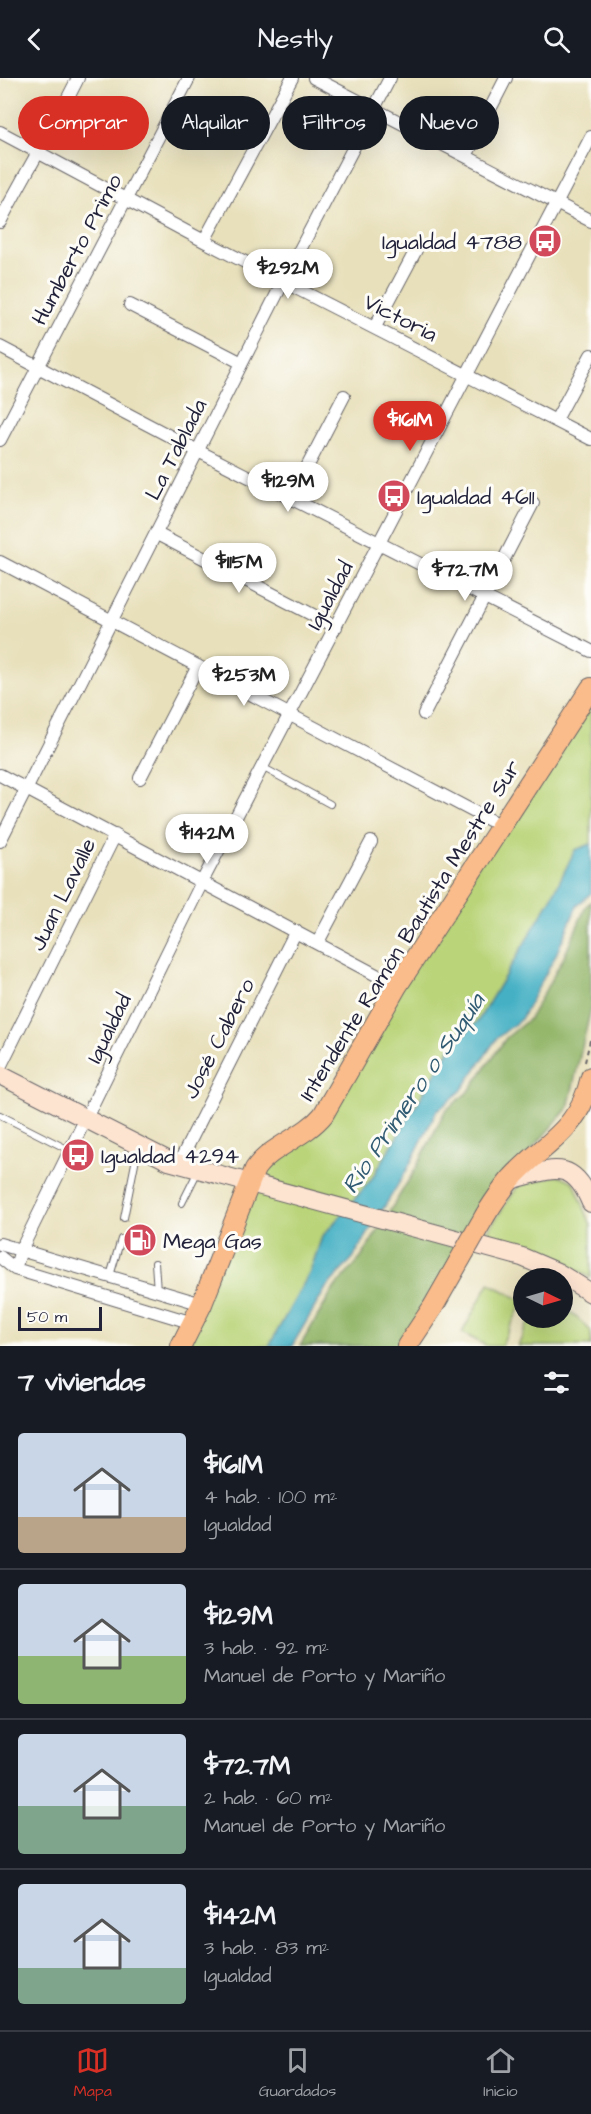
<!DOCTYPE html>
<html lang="es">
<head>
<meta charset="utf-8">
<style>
  :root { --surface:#171b24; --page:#242831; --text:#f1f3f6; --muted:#9ea1a6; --line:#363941; --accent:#d93025 }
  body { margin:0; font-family:"Architects Daughter",sans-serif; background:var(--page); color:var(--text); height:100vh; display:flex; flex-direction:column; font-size:22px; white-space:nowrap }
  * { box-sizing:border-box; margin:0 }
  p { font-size:20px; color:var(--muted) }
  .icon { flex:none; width:33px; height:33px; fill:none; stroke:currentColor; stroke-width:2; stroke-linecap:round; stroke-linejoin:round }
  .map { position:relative; height:1268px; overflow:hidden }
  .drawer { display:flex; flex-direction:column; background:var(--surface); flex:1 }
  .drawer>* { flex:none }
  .banner { position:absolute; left:18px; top:18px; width:555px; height:54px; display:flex; gap:12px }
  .needle { width:39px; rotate:95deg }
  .controls { position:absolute; left:513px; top:1190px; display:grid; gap:12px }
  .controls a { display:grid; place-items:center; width:60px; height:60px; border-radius:50%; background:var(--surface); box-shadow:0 6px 24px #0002; font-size:30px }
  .scale { position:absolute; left:18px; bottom:15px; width:84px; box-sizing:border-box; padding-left:6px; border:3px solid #22223b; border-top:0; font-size:16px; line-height:21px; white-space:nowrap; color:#22223b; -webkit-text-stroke:4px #fdfcf7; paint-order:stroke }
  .price { position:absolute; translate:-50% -51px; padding:0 14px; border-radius:21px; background:#fff; color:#222; font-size:20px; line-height:39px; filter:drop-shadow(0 2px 3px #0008) }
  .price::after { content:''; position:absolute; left:50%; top:36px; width:18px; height:14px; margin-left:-9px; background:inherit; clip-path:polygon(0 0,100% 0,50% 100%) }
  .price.selected { background:var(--accent); color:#fff }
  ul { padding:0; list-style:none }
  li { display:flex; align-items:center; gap:18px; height:150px; padding:0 18px }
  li+li { border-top:2px solid var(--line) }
  li span { display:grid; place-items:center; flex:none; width:168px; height:120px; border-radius:6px; color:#555 }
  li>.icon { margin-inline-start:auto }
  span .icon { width:72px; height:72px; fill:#fffc; stroke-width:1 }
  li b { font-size:26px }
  h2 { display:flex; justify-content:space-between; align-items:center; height:72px; padding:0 18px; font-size:26px }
  .tag { padding:0 21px; border-radius:27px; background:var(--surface); box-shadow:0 6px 24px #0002; font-size:21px; line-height:54px }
  .tag.selected { background:var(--accent); color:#fff }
  header { display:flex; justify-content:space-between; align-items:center; height:78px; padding:0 18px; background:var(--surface); font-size:27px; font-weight:600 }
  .tab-bar { display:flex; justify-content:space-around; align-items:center; height:84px; border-top:2px solid var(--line); background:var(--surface); font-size:16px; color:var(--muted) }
  .tab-bar a { display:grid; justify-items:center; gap:3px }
  .tab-bar .selected { color:var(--accent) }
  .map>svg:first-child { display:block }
</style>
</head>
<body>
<header><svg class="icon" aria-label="back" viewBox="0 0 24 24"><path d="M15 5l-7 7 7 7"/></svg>Nestly<svg class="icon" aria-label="search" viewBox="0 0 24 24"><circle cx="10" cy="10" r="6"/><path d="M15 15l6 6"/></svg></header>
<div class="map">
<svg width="591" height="1268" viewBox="0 0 591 1268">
  <rect width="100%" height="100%" fill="#fdfcf7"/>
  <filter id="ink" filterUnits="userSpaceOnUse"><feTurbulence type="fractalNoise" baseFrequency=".0167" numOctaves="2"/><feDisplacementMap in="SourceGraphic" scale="12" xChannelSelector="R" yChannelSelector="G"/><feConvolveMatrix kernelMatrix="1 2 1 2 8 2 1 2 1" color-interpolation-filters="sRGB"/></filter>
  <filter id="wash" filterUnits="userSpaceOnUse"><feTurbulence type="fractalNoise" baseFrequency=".008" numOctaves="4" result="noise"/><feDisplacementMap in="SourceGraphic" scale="24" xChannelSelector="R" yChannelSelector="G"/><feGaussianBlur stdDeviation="1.35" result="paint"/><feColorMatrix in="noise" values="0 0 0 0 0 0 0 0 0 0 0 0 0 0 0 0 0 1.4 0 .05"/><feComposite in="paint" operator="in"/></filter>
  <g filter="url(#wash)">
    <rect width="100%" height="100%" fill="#e8e0bb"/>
    <path fill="#bad479" stroke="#6e7b5a" stroke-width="1.5" d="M591,610V766L575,772L551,821L478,943L450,971L371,1102L322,1159L310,1194L269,1268H181L255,1091L307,1053Z
      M559,1097L574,1104L591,1147V1200L552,1178L486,1155L518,1108Z
      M489,1205L523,1223L501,1268H487L462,1255Z
      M563,1227L591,1253V1268H518L531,1239H562Z"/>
    <path fill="#93b669" stroke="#5a6c52" stroke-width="1.5" d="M591,824V930L568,1030L474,1137L424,1235L400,1268H300L335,1209L361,1180L415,1092L445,1033L469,1013L506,960L529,941L564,879L586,828Z"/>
    <path fill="#45b0c4" stroke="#346980" stroke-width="1.5" d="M591,766V815L577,828L555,879L521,941L497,960L461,1013L436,1034L407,1092L353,1180L326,1210L292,1268H269L310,1194L322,1159L371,1102L450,971L478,943L551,821L575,772Z"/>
  </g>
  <g filter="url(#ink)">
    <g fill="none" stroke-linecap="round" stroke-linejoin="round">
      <defs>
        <path id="lane" d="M264,690L330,726
          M0,1037L71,1073
          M182,1125L198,1093
          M124,1140L138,1070
          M155,1185L157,1213
          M110,1198L121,1161"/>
        <path id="street" d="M314,0L591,143
          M0,54L204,163L591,361
          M466,78L506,0
          M0,144C25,95 54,49 78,0
          M204,163L292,0
          M130,227L242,285
          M375,249L416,172
          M0,269L198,373L591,573
          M556,342L591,277
          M0,362L189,0
          M291,420L344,318
          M157,456L336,549
          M0,484L501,748
          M424,636L533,425
          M0,697L397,908
          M140,700L198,588
          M0,763L283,204L390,0
          M318,864L371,764
          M0,989L115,757
          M179,1085L296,853
          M0,1166L202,1226
          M0,1179L15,1191L193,1245
          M15,1191L21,1172L203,802L591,59"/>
        <path id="secondary" d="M0,997L169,1083L522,1179L557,1194L591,1215
          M510,1102C551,1092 572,1078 591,1125"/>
        <path id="primary" d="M486,1136C493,1125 501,1113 510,1102C544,1064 579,1054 591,999
          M181,1268L202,1226L255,1091C272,1067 304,1060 323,1037L397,908L591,610
          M407,1268L433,1229"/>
      </defs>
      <use href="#lane" stroke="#676468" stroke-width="8"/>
      <use href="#street" stroke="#676468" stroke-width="14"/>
      <use href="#secondary" stroke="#676468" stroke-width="20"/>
      <use href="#primary" stroke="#676468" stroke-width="22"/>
      <path stroke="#676468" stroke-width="2" stroke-dasharray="4.5 4.5" stroke-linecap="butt" d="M585,984L591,958"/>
      <use href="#lane" stroke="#fff" stroke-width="6"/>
      <use href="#street" stroke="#fff" stroke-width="12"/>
      <use href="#secondary" stroke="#fde4d1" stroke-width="18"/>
      <use href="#primary" stroke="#fabc8b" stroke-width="20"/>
      <defs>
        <path id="primary-bridge" d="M433,1229L486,1136"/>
      </defs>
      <use href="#primary-bridge" stroke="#676468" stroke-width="22" stroke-linecap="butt"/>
      <use href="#primary-bridge" stroke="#fabc8b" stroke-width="20"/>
    </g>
  </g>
  <defs>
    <symbol id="bus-disc" viewBox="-11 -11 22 22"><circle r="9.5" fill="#d1495b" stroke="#fdfcf7"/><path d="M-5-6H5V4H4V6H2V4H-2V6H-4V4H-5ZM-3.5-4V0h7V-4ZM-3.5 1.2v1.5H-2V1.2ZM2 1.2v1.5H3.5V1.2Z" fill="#fff"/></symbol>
    <symbol id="fuel-disc" viewBox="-11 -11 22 22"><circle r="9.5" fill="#d1495b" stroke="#fdfcf7"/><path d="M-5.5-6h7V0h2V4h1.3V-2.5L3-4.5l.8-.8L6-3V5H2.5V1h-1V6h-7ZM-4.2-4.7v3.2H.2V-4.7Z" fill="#fff"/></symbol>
  </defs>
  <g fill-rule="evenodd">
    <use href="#bus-disc" x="526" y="144" width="38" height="38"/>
    <use href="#bus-disc" x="375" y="399" width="38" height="38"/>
    <use href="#bus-disc" x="59" y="1058" width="38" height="38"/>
    <use href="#fuel-disc" x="121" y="1143" width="38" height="38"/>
  </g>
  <g text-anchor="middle" stroke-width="6" stroke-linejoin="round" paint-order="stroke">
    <g font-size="22" fill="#22223b" stroke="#fdfcf7" text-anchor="start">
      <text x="522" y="171" text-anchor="end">Igualdad 4788</text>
      <text x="417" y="426">Igualdad 4611</text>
      <text x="101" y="1085">Igualdad 4294</text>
      <text x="163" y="1170">Mega Gas</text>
    </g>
    <g font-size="22" fill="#22223b" stroke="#fdfcf7">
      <text transform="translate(76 171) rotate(-62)" y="8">Humberto Primo</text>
      <text transform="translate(401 239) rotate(27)" y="8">Victoria</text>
      <text transform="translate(175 371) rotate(-63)" y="8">La Tablada</text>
      <text transform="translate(329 517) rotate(-62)" y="8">Igualdad</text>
      <text transform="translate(62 816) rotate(-64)" y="8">Juan Lavalle</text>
      <text transform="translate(409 852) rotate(-58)" y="8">Intendente Ramón Bautista Mestre Sur</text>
      <text transform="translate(108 950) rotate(-64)" y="8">Igualdad</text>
      <text transform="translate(218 960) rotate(-63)" y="8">José Cabero</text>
    </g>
    <g font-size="24" font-style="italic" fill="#305b72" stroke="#fdfcf7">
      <text transform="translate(413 1015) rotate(-56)" y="8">Río Primero o Suquía</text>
    </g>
  </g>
</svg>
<div class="controls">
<a><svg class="needle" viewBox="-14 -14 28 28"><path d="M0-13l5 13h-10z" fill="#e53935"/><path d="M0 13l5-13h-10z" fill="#9ea1a6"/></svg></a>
</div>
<div class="scale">50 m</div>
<b class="price" style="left:288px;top:222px">$292M</b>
<b class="price selected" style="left:410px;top:374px">$161M</b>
<b class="price" style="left:288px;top:435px">$129M</b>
<b class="price" style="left:239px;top:516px">$115M</b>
<b class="price" style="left:465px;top:524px">$72.7M</b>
<b class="price" style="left:244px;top:629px">$253M</b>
<b class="price" style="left:207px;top:787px">$142M</b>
<div class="banner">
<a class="tag selected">Comprar</a>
<a class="tag">Alquilar</a>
<a class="tag">Filtros</a>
<a class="tag">Nuevo</a>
</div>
</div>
<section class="drawer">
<h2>7 viviendas<svg class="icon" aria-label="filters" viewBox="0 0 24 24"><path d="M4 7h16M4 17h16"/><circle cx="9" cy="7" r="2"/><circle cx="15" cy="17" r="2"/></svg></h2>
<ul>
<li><span style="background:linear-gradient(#c9d6e8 70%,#b9a48a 0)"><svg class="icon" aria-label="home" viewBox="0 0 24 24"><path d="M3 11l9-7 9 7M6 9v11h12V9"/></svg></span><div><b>$161M</b><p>4 hab. · 100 m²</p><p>Igualdad</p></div></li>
<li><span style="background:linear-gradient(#c9d6e8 60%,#8fb573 0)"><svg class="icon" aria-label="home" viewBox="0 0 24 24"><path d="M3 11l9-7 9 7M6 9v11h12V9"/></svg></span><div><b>$129M</b><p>3 hab. · 92 m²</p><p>Manuel de Porto y Mariño</p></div></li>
<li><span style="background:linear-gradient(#c9d6e8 60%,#7fa58c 0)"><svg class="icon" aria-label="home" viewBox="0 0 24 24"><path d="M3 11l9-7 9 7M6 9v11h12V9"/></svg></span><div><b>$72.7M</b><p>2 hab. · 60 m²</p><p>Manuel de Porto y Mariño</p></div></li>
<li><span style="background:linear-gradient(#c9d6e8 70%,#7fa58c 0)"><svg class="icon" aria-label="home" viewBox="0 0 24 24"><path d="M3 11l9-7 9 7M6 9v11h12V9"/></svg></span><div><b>$142M</b><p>3 hab. · 83 m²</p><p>Igualdad</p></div></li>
</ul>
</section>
<nav class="tab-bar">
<a class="selected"><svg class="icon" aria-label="map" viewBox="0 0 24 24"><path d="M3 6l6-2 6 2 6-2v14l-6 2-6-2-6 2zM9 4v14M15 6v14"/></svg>Mapa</a>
<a><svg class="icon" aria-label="saved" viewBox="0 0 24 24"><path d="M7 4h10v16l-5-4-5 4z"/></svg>Guardados</a>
<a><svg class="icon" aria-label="home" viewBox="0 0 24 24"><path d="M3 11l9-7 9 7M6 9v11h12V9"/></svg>Inicio</a>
</nav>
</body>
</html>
